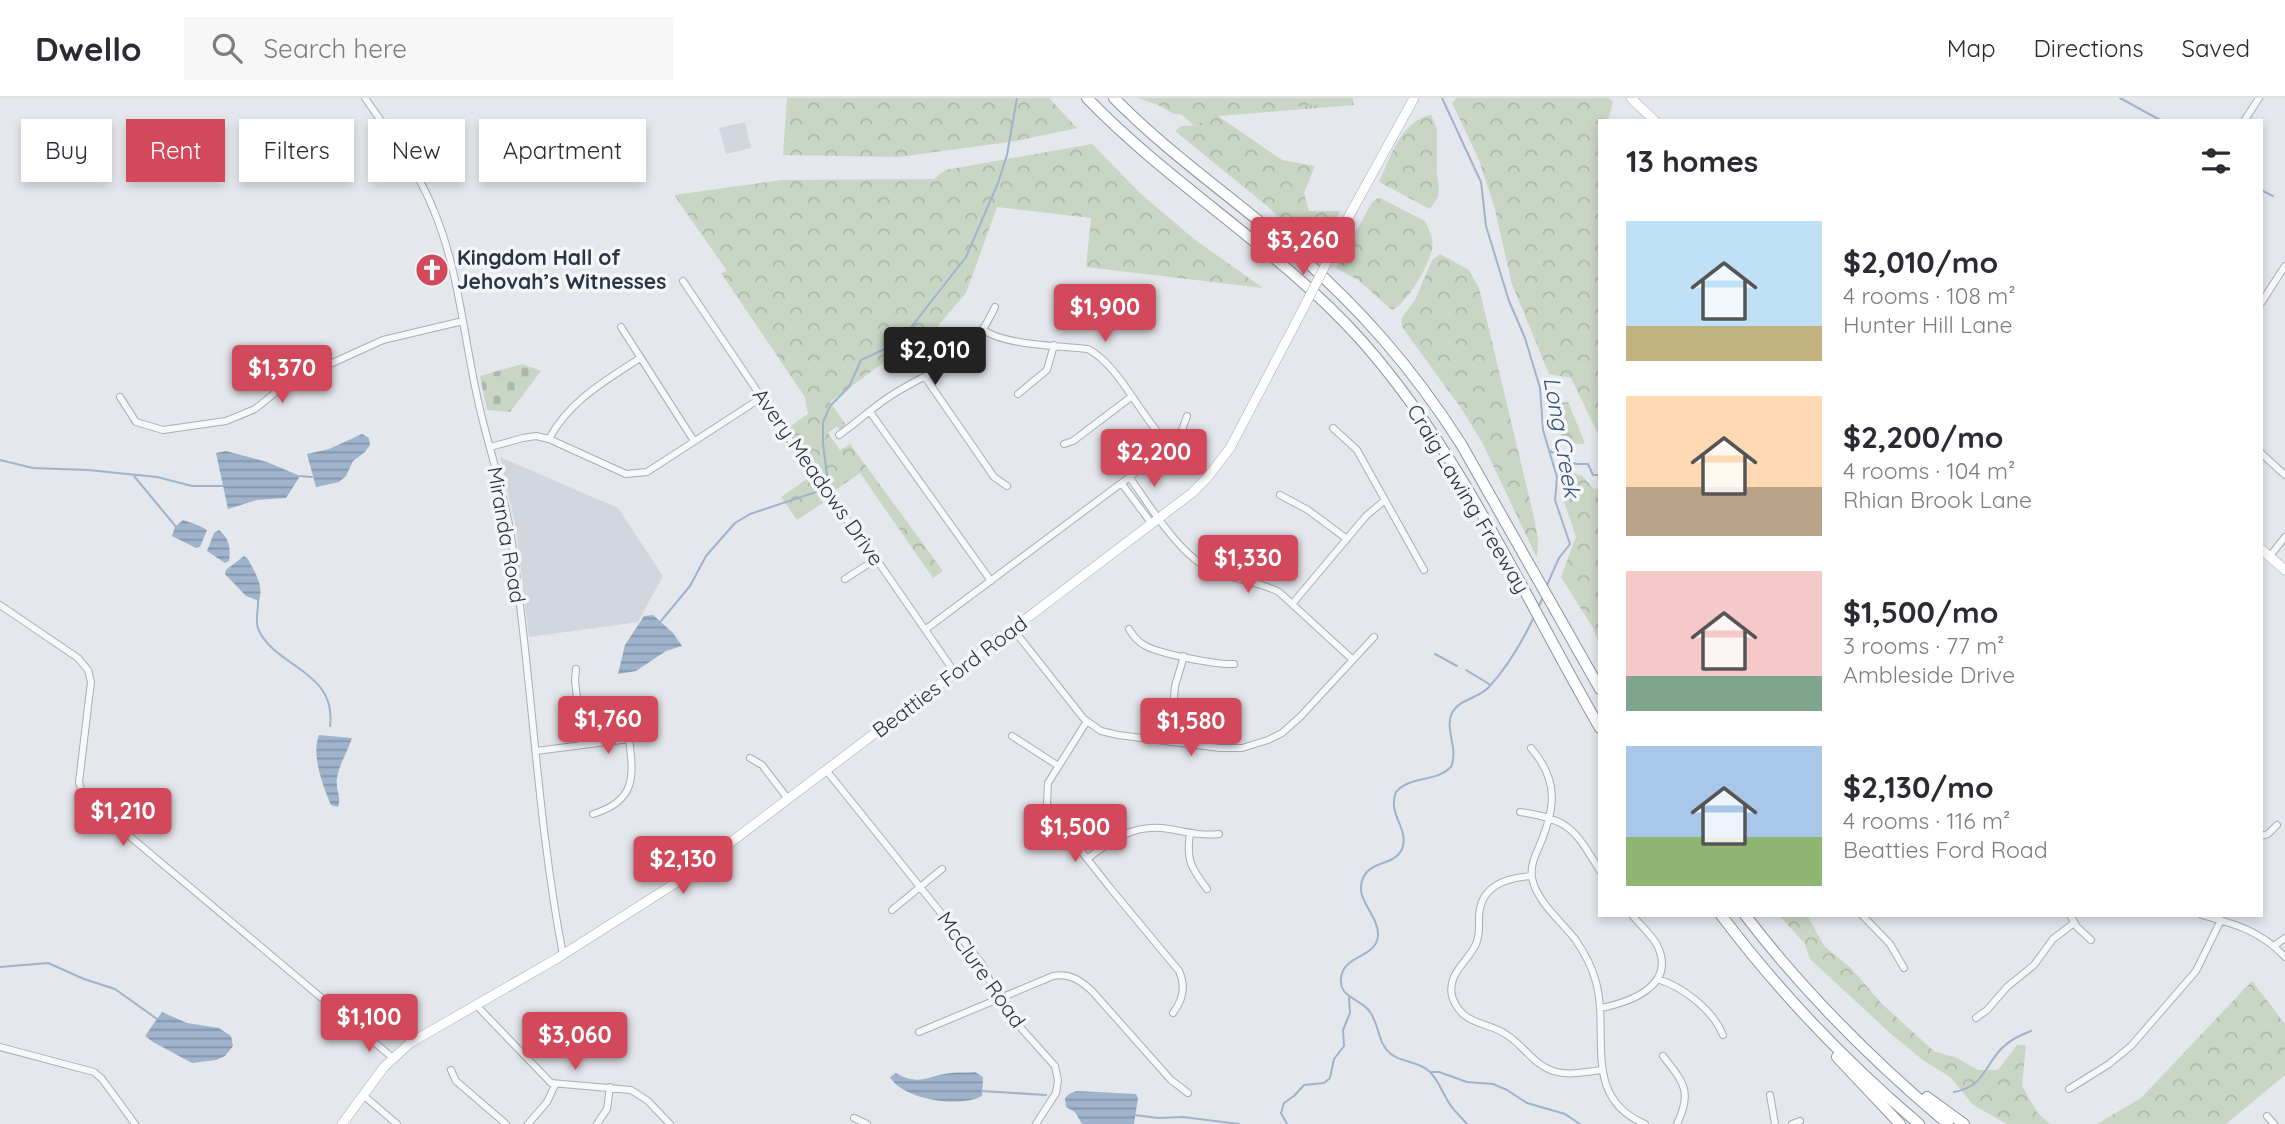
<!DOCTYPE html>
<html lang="en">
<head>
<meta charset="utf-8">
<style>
  :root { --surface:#fff; --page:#f7f7f7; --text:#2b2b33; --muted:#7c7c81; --line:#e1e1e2; --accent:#d1495b }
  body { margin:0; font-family:Quicksand,sans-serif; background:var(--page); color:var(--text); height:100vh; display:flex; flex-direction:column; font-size:26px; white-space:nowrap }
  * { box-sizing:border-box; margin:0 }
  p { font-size:23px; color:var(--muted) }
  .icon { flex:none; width:38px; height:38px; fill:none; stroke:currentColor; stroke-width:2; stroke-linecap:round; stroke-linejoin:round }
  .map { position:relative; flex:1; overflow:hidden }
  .side { position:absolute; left:1598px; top:21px; width:665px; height:798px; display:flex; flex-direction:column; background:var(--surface); border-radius:0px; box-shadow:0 4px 10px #0003 }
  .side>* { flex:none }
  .hud { position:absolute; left:21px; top:21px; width:665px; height:63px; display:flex; gap:14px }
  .price { position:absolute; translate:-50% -60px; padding:0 16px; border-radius:7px; background:var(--accent); color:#fff; font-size:23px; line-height:46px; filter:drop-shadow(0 2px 4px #0008) }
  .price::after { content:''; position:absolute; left:50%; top:42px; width:21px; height:16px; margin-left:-10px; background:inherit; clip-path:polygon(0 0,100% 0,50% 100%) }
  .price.on { background:#222; color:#fff }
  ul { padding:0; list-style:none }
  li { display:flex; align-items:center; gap:21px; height:175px; padding:0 28px }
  li span { display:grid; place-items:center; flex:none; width:196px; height:140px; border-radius:0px; color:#555 }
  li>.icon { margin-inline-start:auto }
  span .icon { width:84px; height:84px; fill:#fffc; stroke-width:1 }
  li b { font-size:30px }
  h2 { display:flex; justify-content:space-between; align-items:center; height:84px; padding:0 28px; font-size:30px }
  .tag { padding:0 24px; border-radius:0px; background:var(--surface); box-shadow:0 4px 10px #0003; font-size:24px; line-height:63px }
  .tag.on { background:var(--accent); color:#fff }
  header { display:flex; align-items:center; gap:42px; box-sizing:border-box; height:98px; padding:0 35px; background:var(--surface); border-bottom:2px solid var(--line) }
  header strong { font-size:33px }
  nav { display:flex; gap:38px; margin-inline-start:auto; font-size:24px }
  .search { width:490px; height:63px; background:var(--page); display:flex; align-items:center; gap:18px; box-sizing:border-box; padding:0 24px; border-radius:0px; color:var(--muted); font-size:26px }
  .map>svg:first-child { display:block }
</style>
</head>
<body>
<header>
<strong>Dwello</strong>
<div class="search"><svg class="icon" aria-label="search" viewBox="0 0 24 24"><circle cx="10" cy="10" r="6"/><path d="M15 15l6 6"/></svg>Search here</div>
<nav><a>Map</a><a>Directions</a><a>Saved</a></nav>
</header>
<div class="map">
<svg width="2285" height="1026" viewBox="0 0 2285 1026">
  <defs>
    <pattern id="grass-tufts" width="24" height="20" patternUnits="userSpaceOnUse" patternTransform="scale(1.75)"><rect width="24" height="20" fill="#c9d6c5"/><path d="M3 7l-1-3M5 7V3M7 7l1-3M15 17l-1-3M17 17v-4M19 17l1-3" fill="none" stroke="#adb8ab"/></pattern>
    <pattern id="forest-crowns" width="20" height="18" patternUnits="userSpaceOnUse" patternTransform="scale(1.75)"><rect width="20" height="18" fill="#c9d6c5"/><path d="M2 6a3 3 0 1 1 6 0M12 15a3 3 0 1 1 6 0" fill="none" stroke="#adb8ab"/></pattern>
    <pattern id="cemetery-stones" width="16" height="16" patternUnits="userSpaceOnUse" patternTransform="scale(1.75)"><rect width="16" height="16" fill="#c9d6c5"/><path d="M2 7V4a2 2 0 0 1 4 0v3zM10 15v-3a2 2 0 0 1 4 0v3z" fill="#adb8ab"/></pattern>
    <pattern id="water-rules" width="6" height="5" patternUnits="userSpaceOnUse" patternTransform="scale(1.75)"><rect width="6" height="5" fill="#9fb4cc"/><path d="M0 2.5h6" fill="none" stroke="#8293a7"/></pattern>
  </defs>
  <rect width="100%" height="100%" fill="#e4e7ec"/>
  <path fill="#d2d6de" d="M745,24L751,50L726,56L719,30Z
    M500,359L618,410L663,478L638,524L529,539L516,430Z"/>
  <path fill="url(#grass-tufts)" d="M1163,0H1353L1354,7L1218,18L1282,62L1272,97Z"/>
  <path fill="url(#forest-crowns)" d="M787,0H1049L1077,30L1016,43L898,59L783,57Z
    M1138,0H1319L1320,6L1218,18L1229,28L1282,62L1315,68L1304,95L1309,113H1340L1320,157L1267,108L1175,33L1181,28L1204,27L1205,19L1201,17L1174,16L1158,7Z
    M1457,0H1609L1613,4L1608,23H1600L1599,338L1571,280L1549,276L1512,186L1494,108L1479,62L1452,5Z
    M1431,17L1437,31V75L1439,90L1438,99L1430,111L1379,84C1391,58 1401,23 1431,17Z
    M1092,46L1141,96L1194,141L1263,190L1086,169L1091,120L997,109L966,195L925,243L887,262L830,304L846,327L840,332L837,328L828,335L840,352L850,346L943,473L933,480L860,375L831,395L788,330L808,316L805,299L721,175L727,173L674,97L781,82L934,81L945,72Z
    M1380,100L1425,123C1429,131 1434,141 1432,151C1430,166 1406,207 1392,212L1358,182L1336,170L1371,106L1376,101Z
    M1440,156L1469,172L1479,190L1533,415L1538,442L1537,460L1482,344L1461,310L1402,229L1401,224L1403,218L1415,202L1432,162Z
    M1568,304L1585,345C1578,347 1575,346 1569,342C1550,332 1551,326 1547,306Z
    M1563,371L1582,378L1594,391L1599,390V546L1593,530L1561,479L1576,439L1562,397Z
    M807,381L823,405L797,422L781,399Z
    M1779,817H1807L1824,848L1851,870L1882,906L1935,954L1955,959L1978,972H1998L2017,947H2026L2022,988L2037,1014L2050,1026H2007L1973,1007L1950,979L1923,962L1891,936L1810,861L1805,846Z
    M2252,883L2285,926V977L2226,1026H2097L2141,1000Z"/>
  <path fill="url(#cemetery-stones)" d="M522,266L541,273L510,314L487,312L480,278Z"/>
  <path fill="url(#water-rules)" d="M362,336L369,340L370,347L365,354L353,363L346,378L339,384L316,389L307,356L329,351Z
    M226,353L267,364L300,378L286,400L257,402L228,411L216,355Z
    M183,422L200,428L207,432L200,449L196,450L172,438L175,429Z
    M219,432C229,440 231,450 229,463L225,465L207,453L214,435Z
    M244,458L248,461C255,475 264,487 259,503L246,498L225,476L226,472Z
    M653,517L673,535L682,548L666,553L636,573L618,576L625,547L644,518Z
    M319,637L352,640C348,653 339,666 337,680C335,691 342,699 338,709L331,707C323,688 311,657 319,637Z
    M162,914L187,925L219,930L231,938L233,948L225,958L216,962L192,965L153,944L145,938Z
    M975,974L983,979L982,998C960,1010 903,1002 890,979L896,975C920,989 928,977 951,975C959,974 967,975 975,974Z
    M1076,993L1136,996L1138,1000L1134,1026H1082L1075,1014L1066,1009L1065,1000L1069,996Z"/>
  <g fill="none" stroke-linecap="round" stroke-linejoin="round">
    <path stroke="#9fb4cc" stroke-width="2" d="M1442,0L1481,84L1486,128L1509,203L1525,240L1540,290L1543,332L1557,379L1555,402L1570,446L1559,460L1547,487
      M2120,0L2162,23
      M2261,92L2273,98
      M1550,353L1576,366H1588L1593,377H1600
      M0,362L33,370L88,372L157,379L192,388H224
      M134,378L177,430
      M300,378L312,379
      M828,385L823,346V324L830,308L849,289L861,262L891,248L905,237L966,159L998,85L1007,57L1017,0
      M258,501C259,511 254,523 259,533C278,570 337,574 330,628
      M1538,510L1543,499
      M661,523L690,488L706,458L735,425L750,416L816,394
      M1435,556L1457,568
      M1466,572L1489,586
      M0,869L48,865L84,881L115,891L157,921
      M1432,974H1439L1467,984L1493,986L1507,992L1527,1005L1565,1016L1580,1026
      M982,993L1046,997
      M1954,994C1984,989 1984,968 2002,950C2010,942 2020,937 2031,933
      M1135,1017L1158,1020L1183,1019L1239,1026
      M1287,1026L1281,1015L1284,1005L1294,998L1304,987L1324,985L1330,980L1334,961L1344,948L1343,932L1350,915L1349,900
      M1467,1026C1461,1019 1454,1013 1449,1005C1443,995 1438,982 1430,974C1419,963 1402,965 1391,956C1377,945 1380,928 1370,914C1361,900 1339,901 1341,880C1343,857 1376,860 1378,838C1379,815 1352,801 1364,778C1372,763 1395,767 1402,751C1410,731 1387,717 1396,694C1411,677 1435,685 1451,669C1459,650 1444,631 1452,615C1459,601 1477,601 1488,590C1505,572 1522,544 1533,521"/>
    <defs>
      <path id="minor" d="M365,0C390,36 418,72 434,113C458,170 463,233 476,293C485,340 502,385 510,432C532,573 536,717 563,857
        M2244,23L2259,0
        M683,183L832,404L859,436L955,575
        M2261,205L2285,168
        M621,229L694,343
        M984,232C1003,247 1062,248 1088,251C1120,268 1141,320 1169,347
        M925,279L994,379L1007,388
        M1018,296L1047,272L1054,247
        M120,299L136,324L163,332L226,323L255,311L286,286L383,242L463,223
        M870,314L991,483
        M1333,330L1357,352L1424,472
        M839,337C858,324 875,307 895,295C943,266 969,265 995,209
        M549,341C569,303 605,283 640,260
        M1064,346L1073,343L1131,299
        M490,349L523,340L536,338L549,341L626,376L647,374L761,300
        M2261,355L2285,377
        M1130,380C1150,408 1180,458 1212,472C1234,482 1258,483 1279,494L1353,562
        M1122,386L1152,426
        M1280,397L1308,412L1347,441
        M2270,458L2285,439
        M845,481L876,461
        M1293,505L1366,418L1385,402
        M0,507L78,560L88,572L91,584L79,684L83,699L393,960
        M926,531L1147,366L1182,332L1187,318
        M1013,531L1084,621L1101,633L1118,637L1220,650H1242L1268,642L1282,635L1300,619L1374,539
        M1129,531C1133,538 1137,543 1144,547C1159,556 1217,567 1234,566
        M576,571L575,582L582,647
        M1087,623L1048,685L1047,706L1059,725L1111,791L1179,873C1186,888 1183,902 1173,915
        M1012,638L1057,667
        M1170,644L1175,588L1184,558
        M1531,650C1560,684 1555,711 1539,749C1534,759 1530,769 1532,780C1537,804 1560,822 1575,841C1584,854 1592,869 1596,884C1610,936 1581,999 1645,1026
        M536,653L629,641L644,634L654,620
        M750,660L762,667L788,701
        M826,672L982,866L1002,909L1055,968L1058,982L1056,995L1036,1026
        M1520,714C1570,721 1575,732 1600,773
        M593,716C636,703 634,679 629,641
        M1190,735C1186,762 1191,770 1207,791
        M2261,738L2268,736L2277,727
        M1087,761C1113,741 1135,725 1169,731C1186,734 1202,738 1219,736
        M1532,778C1505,780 1480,788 1479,819C1479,829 1480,837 1476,846C1468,864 1447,875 1452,898C1454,905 1458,911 1463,916C1475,927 1494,927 1507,937C1524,948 1533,966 1553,973C1569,978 1586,974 1601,972
        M892,812L942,771
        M1862,817L1890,846L1904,870
        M2070,817L2077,829L2091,842
        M2202,817C2235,826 2261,833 2285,859
        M2274,848L2285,840
        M1657,881C1682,888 1713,912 1723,937
        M476,907L551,985L631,992L648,1003L670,1026
        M1601,910C1631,904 1677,887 1657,847C1651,836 1640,827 1632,817
        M1976,920L1987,912L2007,889L2034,867L2053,841L2074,825
        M919,934L1053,878C1070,875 1080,882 1092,893L1171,982L1188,995
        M0,949L94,974L102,981L135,1026
        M1663,958C1683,984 1693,993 1677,1026
        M451,972L456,983L506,1026
        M2069,991L2109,966L2131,948L2196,873L2221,822
        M363,997L397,1026
        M1770,997L1775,1026
        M2267,1018L2274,1026
        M854,1020L867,1026
        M528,1026L547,1004L555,987
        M597,1026L607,1011L610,989
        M1792,1026L1800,1023"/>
      <path id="secondary" d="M1631,0L1655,23
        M1330,158L1349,118L1414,0
        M2261,451L2285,472
        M342,1026L384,969L410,945L556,861L685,779L1192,395L1207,380L1230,350L1302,213"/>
      <path id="motorway" d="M1087,0C1172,88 1279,151 1361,242C1462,356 1524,499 1600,630
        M1114,0C1168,55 1232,99 1290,149C1359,209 1412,269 1461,346L1600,591
        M1721,817C1779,894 1846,964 1919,1026
        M1745,817C1804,894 1874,964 1948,1026
        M1837,959L1900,1026
        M1927,999L1964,1026"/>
    </defs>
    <use href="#minor" stroke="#a9aeb7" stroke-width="8"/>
    <use href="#secondary" stroke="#a9aeb7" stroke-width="10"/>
    <use href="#motorway" stroke="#8b94a3" stroke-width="12"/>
    <use href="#minor" stroke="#f7f8fa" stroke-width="6"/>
    <use href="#secondary" stroke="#fff" stroke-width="9"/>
    <use href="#motorway" stroke="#fff" stroke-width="10"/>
    <defs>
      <path id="secondary-bridge" d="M1302,213L1330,158"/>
    </defs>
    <use href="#secondary-bridge" stroke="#a9aeb7" stroke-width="10" stroke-linecap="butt"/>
    <use href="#secondary-bridge" stroke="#fff" stroke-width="9"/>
  </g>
  <defs>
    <symbol id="church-disc" viewBox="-11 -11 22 22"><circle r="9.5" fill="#d1495b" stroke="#f4f6f9"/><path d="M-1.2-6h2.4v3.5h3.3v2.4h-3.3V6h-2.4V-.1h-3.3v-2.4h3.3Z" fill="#fff"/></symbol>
  </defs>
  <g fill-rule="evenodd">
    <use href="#church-disc" x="413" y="153" width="38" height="38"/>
  </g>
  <g text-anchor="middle" stroke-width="7" stroke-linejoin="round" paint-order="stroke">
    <g font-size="21" font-weight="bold" fill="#2b3445" stroke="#f4f6f9" text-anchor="start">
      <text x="457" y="167">Kingdom Hall of<tspan x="457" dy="24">Jehovah’s Witnesses</tspan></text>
    </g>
    <g font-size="21" fill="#2b3445" stroke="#f4f6f9">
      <text transform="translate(818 379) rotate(55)" y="7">Avery Meadows Drive</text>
      <text transform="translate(1468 401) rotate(59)" y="7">Craig Lawing Freeway</text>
      <text transform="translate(506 437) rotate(80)" y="7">Miranda Road</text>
      <text transform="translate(950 579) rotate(-37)" y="7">Beatties Ford Road</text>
      <text transform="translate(981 872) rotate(55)" y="7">McClure Road</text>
    </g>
    <g font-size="23" font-style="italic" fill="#34527a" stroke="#f4f6f9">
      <text transform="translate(1562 339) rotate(80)" y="8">Long Creek</text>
    </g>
  </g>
</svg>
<b class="price" style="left:1303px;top:179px">$3,260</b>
<b class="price" style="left:1105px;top:246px">$1,900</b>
<b class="price on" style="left:935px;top:289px">$2,010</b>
<b class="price" style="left:282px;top:307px">$1,370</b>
<b class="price" style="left:1154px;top:391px">$2,200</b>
<b class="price" style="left:1248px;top:497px">$1,330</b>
<b class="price" style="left:608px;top:658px">$1,760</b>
<b class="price" style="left:1191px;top:660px">$1,580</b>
<b class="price" style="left:123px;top:750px">$1,210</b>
<b class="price" style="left:1075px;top:766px">$1,500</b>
<b class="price" style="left:683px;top:798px">$2,130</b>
<b class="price" style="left:369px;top:956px">$1,100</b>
<b class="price" style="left:575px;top:974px">$3,060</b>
<div class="hud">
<a class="tag">Buy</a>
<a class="tag on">Rent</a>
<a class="tag">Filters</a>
<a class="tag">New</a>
<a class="tag">Apartment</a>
</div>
<section class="side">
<h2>13 homes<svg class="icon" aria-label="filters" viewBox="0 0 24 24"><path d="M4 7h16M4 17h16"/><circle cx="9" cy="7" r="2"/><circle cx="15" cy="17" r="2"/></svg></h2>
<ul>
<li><span style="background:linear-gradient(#bfe0f5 75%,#c2b280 0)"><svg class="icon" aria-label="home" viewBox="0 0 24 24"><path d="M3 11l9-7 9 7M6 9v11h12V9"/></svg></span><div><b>$2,010/mo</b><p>4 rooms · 108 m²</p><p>Hunter Hill Lane</p></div></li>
<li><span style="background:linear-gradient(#ffd9b3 65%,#b9a48a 0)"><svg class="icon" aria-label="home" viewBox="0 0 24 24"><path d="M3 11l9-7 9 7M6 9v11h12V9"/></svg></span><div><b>$2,200/mo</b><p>4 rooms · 104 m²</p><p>Rhian Brook Lane</p></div></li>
<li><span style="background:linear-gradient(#f6c9c9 75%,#7fa58c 0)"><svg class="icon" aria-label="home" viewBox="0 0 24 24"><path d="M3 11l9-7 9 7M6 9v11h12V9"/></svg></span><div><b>$1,500/mo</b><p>3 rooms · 77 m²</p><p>Ambleside Drive</p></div></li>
<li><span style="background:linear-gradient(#a9c7e8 65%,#8fb573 0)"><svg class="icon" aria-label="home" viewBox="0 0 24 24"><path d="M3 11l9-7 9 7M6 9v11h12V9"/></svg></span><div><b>$2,130/mo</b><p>4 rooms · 116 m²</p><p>Beatties Ford Road</p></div></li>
</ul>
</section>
</div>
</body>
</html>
